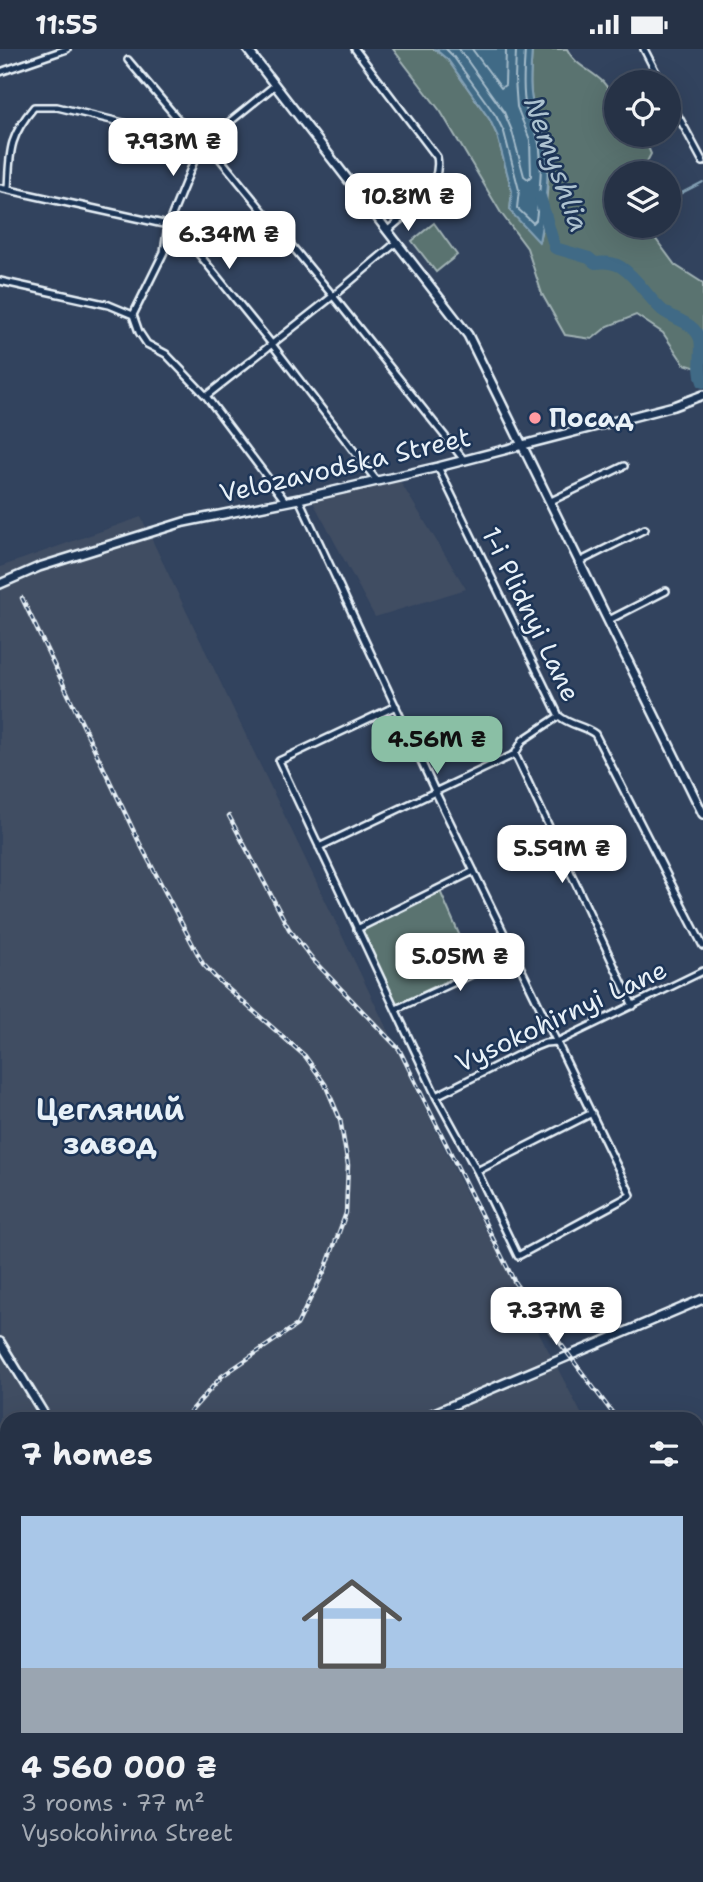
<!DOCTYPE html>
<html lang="en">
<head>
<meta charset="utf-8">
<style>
  :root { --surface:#263246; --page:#323e51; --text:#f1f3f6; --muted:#a4aab3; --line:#424d5f; --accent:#8abfa5 }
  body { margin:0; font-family:"Shantell Sans",sans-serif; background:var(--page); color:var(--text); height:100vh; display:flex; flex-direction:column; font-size:26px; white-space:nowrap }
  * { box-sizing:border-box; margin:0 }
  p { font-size:23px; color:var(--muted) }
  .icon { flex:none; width:38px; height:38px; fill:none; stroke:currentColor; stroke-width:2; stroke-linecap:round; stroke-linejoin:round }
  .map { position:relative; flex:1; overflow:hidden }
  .side { position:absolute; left:0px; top:1363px; width:704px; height:471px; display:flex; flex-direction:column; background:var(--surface); border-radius:21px 21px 0 0; box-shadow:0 7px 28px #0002,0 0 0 2px var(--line) }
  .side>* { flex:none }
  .buttons { position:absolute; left:604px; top:21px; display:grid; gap:14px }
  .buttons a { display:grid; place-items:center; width:77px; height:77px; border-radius:50%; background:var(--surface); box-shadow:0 7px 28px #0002,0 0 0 2px var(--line); font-size:35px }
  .price { position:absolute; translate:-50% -60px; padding:0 16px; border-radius:14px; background:#fff; color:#222; font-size:23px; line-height:46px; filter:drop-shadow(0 2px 4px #0008) }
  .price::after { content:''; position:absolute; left:50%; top:42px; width:21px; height:16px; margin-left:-10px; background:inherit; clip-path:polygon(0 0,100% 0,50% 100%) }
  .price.active { background:var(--accent); color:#111 }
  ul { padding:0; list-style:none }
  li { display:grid; align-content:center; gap:14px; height:371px; padding:0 21px }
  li+li { border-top:2px solid var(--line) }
  li span { display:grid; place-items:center; height:217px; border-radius:0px; color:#555 }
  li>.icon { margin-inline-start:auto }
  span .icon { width:126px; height:126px; fill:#fffc; stroke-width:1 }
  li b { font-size:30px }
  h2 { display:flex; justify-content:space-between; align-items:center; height:84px; padding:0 21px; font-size:30px }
  .status { display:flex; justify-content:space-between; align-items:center; height:49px; padding:0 35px; background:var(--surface); direction:ltr }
  .status svg { height:19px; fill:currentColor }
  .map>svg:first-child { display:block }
</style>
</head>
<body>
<div class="status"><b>11:55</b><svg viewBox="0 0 49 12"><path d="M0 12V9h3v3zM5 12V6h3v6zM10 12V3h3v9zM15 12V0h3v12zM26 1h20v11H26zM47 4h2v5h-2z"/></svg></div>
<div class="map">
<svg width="703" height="1833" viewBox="0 0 703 1833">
  <rect width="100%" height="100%" fill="#32435e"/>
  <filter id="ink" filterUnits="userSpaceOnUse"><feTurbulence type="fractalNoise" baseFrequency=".0143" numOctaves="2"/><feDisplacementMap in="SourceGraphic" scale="14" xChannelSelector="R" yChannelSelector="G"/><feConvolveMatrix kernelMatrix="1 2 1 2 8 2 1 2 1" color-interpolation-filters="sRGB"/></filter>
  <g filter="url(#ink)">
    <path fill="#404d62" d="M398,429L466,540L375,568L312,451Z
      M141,468L460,1132L584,1370H7V1827H143L141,1833H0V518Z"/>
    <path fill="#5a7370" stroke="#a1b2b4" stroke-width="2" d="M393,0H435L448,11L490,71L497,86L512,142L510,162L539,192C547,161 551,122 545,90C544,79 537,70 534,59C528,41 531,19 532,0H567C575,17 590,20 603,33C614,44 616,70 616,86H643L651,105L641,124H616V177H646L675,216L703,234V321L684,315L663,284L636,266L608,277L592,290L565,286L542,245L527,199L501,164L441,63Z
      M434,174L457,206L436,223L412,192Z
      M440,842L474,919L400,954L395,953L362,884L364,880Z
      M703,1687V1833H543L549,1827H696V1695Z"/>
    <path fill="#3f6a86" stroke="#83a0b4" stroke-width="2" d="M435,0H532C531,19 528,41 534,59C537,70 544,79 545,90C551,123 545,159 539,193L510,162L512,142L497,86L490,71L448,11Z"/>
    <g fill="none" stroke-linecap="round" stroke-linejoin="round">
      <path stroke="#a4bbca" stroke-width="2" d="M446,0L453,7L496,67L504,83L519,141L517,159L533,174L536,171C539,148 544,113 538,90C536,79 529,70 526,60C522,41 524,19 525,0
        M459,0L504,63L512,82L524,127L528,130L531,127L530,91L517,58L515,31L516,0
        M472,0L501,39L505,36L506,0"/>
      <path stroke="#83a0b4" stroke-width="2" d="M668,151L703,133"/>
      <path stroke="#3f6a86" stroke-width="12" d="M540,148L555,199L589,209L595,214C603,213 613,213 621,218C638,229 647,248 662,261C675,271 694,273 700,290C703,304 697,319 703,333"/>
      <defs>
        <path id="minor" d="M355,0L437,108C443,138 409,163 388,181
          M644,0L661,33
          M128,11L198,94
          M0,23L67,0
          M668,48L703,113
          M0,139L168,176L190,194L271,294L377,432
          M8,140C10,103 8,89 34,58H57L174,86L217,106L333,247L464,411
          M0,232L109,256L133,266L139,283L147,295L166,305L206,347L286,453
          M133,266L164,203L168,176L200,97L274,37
          M206,347L333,247L397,193
          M438,418L559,667C571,677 583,676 595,685L703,897
          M299,450L435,742L631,1146L518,1207L477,1122L436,1047L279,712L396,657
          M551,452L624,417
          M581,512L645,480
          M609,571L666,542
          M515,705L633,957
          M319,798L515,705L523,691L559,667
          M357,880L474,822
          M396,960L514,906
          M436,1047L530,1000L545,994L557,993L703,922
          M477,1122L592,1064"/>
        <path id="tertiary" d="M247,0L468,286L703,765
          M0,535L39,518L184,473L299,450L438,418L674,357L703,346
          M0,1293L47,1370
          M420,1370L703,1250"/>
      </defs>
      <use href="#minor" stroke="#e8f1f8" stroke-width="10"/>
      <use href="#tertiary" stroke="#e8f1f8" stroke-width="12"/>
      <use href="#minor" stroke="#1d3557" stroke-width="5"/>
      <use href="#tertiary" stroke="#1d3557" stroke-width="7"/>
      <defs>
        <path id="rail" d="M22,549L139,793L203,915L218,931L305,1007L325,1035L340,1070L348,1116L346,1164L325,1221L297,1276L222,1327L184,1370
          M229,767L289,880L314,912L399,1000L515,1234L617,1370
          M0,1549L7,1543"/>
      </defs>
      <use href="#rail" stroke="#e8f1f8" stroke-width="4.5"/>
      <use href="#rail" stroke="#1d3557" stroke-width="2" stroke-dasharray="5" stroke-linecap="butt"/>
    </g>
  </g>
  <circle fill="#ff9aa2" stroke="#1d3557" stroke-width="2.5" cx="535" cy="369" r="7"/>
  <g text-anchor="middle" stroke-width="5" stroke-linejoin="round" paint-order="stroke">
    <g font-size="26" font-weight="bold" fill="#e8f1f8" stroke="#1d3557" text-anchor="start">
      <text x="549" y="378">Посад</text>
    </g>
    <g font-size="26" fill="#e8f1f8" stroke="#1d3557">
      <text transform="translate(345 416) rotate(-13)" y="9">Velozavodska Street</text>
      <text transform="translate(531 565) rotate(64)" y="9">1-i Plidnyi Lane</text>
      <text transform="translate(561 967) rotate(-25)" y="9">Vysokohirnyi Lane</text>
    </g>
    <g font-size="28" font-style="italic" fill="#adc2d0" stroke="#1d3557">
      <text transform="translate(557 115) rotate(70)" y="10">Nemyshlia</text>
    </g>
    <g font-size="30" font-weight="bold" fill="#e8f1f8" stroke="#1d3557">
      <text x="110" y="1071">Цегляний<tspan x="110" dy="34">завод</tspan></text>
    </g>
  </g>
</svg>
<div class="buttons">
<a><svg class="icon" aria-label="locate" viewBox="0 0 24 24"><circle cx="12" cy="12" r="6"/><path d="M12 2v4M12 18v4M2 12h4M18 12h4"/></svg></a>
<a><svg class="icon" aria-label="layers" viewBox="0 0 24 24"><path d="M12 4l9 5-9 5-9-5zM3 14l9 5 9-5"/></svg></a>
</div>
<b class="price" style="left:173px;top:129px">7.93M ₴</b>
<b class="price" style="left:408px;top:184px">10.8M ₴</b>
<b class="price" style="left:229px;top:222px">6.34M ₴</b>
<b class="price active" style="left:437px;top:727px">4.56M ₴</b>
<b class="price" style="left:562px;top:836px">5.59M ₴</b>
<b class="price" style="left:460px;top:944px">5.05M ₴</b>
<b class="price" style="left:556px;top:1298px">7.37M ₴</b>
<section class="side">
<h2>7 homes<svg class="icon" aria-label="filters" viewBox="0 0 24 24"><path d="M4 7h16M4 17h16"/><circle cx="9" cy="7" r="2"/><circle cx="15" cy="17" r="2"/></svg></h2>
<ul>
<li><span style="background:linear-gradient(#a9c7e8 70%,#9aa5b1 0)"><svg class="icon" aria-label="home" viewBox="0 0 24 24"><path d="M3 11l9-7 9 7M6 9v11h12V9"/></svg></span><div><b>4 560 000 ₴</b><p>3 rooms · 77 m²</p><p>Vysokohirna Street</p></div></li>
</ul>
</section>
</div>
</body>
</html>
